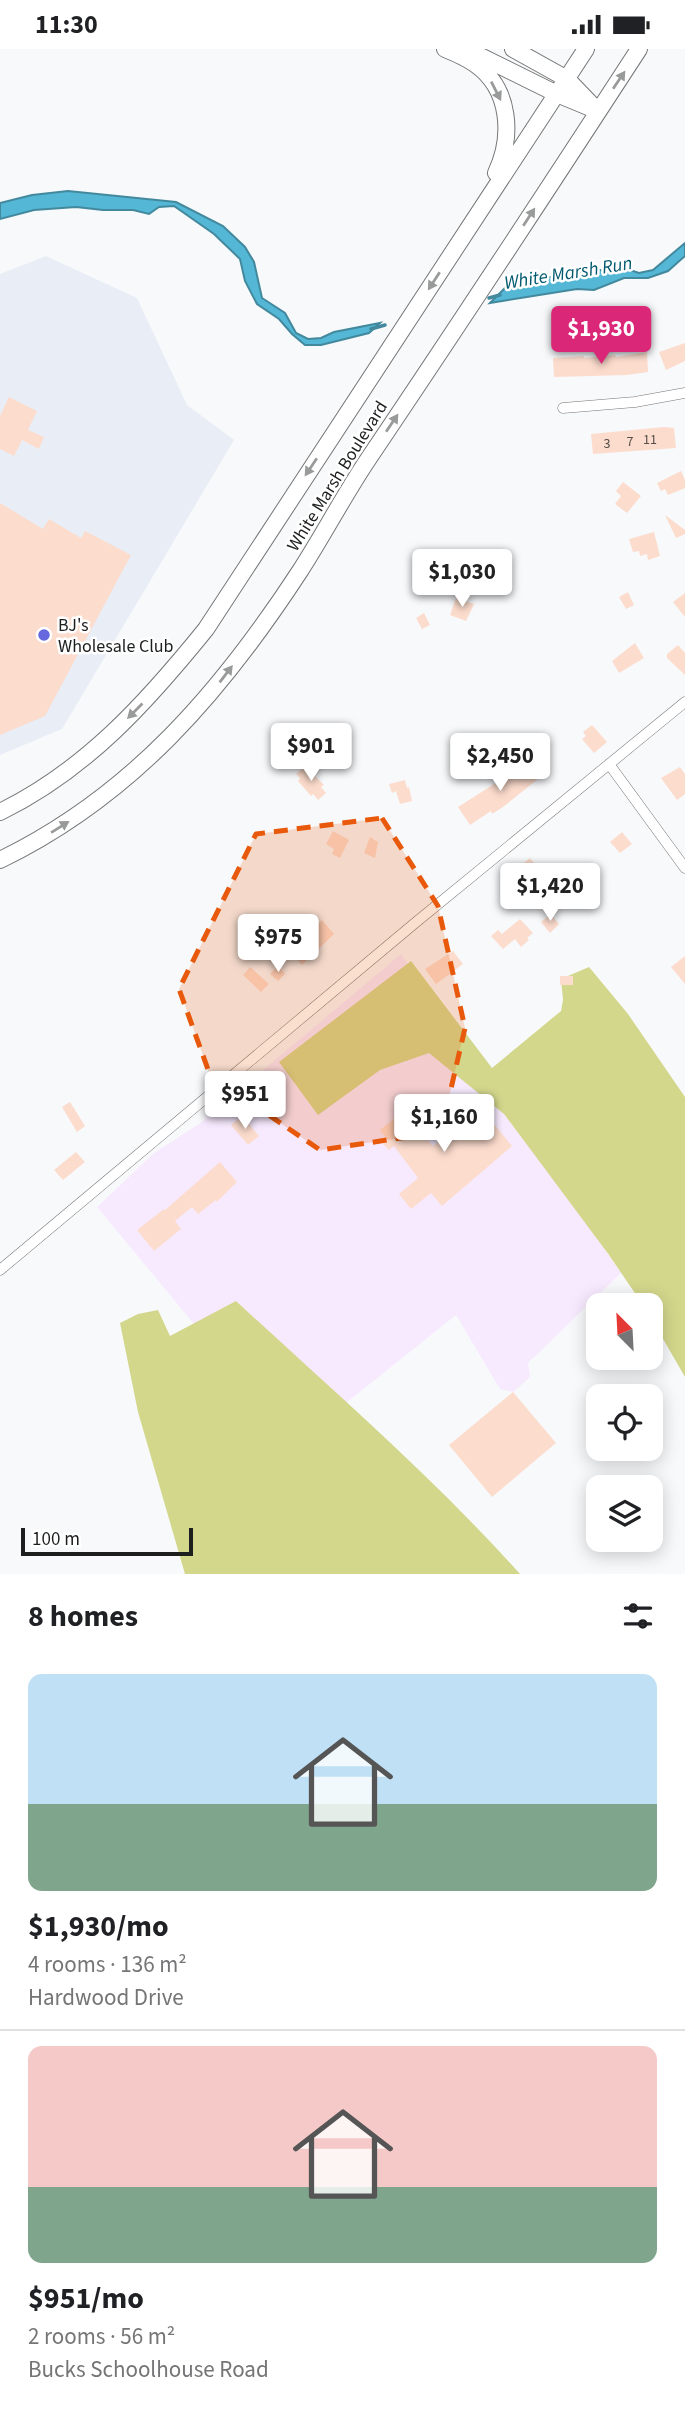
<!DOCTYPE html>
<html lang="en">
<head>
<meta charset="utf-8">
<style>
  :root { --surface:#fff; --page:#f6f6f6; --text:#202124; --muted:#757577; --line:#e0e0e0; --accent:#db2777 }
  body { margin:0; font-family:"Source Sans 3",sans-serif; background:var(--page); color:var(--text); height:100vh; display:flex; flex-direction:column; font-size:26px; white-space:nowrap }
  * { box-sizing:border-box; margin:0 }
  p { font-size:23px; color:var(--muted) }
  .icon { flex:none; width:38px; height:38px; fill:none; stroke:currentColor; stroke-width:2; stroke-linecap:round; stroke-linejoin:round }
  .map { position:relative; height:1525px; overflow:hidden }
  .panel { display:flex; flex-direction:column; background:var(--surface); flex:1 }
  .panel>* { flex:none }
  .needle { width:46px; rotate:336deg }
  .fabs { position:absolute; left:586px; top:1244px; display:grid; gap:14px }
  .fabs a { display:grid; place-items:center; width:77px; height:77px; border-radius:14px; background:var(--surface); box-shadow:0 4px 18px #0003; font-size:35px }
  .scale { position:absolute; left:21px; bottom:18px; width:172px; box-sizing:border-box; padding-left:7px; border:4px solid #1d1e1e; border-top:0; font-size:19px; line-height:24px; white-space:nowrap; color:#1d1e1e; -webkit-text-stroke:5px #fff; paint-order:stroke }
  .price { position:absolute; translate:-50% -60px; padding:0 16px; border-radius:7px; background:#fff; color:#222; font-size:23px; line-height:46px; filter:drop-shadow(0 2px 4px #0008) }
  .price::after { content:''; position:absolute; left:50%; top:42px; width:21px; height:16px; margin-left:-10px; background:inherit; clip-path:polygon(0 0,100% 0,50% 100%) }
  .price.current { background:var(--accent); color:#fff }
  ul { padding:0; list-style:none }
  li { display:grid; align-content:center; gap:14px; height:371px; padding:0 28px }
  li+li { border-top:2px solid var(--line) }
  li span { display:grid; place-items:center; height:217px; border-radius:14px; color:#555 }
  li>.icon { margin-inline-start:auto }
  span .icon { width:126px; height:126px; fill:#fffc; stroke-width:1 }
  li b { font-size:30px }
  h2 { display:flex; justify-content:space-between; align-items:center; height:84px; padding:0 28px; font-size:30px }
  .status { display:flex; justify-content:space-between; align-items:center; height:49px; padding:0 35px; background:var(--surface); direction:ltr }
  .status svg { height:19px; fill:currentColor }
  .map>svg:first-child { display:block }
</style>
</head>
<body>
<div class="status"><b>11:30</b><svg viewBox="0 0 49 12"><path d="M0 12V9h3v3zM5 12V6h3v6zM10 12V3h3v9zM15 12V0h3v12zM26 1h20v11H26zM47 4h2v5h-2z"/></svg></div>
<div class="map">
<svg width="685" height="1525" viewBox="0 0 685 1525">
  <rect width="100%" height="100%" fill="#f8f9fb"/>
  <path fill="#e9eef6" d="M46,207L137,249L187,356L234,391L62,680L0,706V225Z"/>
  <path fill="#f7eafe" d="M401,905L621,1224L528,1314L530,1328L513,1343L500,1340L456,1266L346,1354L236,1252L194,1275L97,1158L154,1104L199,1075Z"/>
  <path fill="#d3d78c" d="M411,912L492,1019L561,962L563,951L561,930L589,918L628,965L685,1048V1328L651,1269V1256H643L609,1206L504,1065L429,1004L380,1021L318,1066L279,1013Z
    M236,1252C332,1341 432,1427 520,1525H185L138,1363L120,1274L138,1265L158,1261L170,1287Z"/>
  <path fill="#53b7d5" stroke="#43899e" stroke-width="2" d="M68,142L176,153L223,177L245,198L254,213L262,249L285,264L296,284L308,290L321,289L334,283L380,274L369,284L321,296H305L292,285L279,270L257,255L245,232L240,210L214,185L174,157L159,158L149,165L133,161H103L76,158L34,161L0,170V154L32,146Z
    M685,194V207L668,222L648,229H624L594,241L577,240L490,254L508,236L528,232L596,220L608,223L624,219L639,224L653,221Z"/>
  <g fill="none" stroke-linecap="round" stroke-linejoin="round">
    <path stroke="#43899e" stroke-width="3.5" d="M489,249L500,246
      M371,280L385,276"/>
  </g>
  <path fill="#fcdccd" d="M685,294V312L666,321L659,303Z
    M647,303L648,323L627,326L554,328L553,309L584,307V309L615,306L616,308Z
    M9,348L37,362L28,381L44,388L39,400L22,391L14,407L0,400V367Z
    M664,378L674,379L676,399L593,405L591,385Z
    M681,422L685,431V439L668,446L665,440L661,442L657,434Z
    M623,433L641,447L627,464L615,455L621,447L616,442Z
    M0,454L43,480L49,470L81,489L85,482L131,506L45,667L0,686Z
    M665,466L685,481V485L676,489Z
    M654,483L660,507L648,511L647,505L640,507L639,502L633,503L629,490Z
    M628,543L634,556L626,560L619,548Z
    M685,544V568L673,553Z
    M456,549L474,555L466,572L450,566Z
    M424,564L430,576L422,580L416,569Z
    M635,594L644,609L619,624L612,612Z
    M678,596L685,604V626L667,609V605Z
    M592,676L607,693L594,704L582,690L586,687L583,683Z
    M533,714L543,726L503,758L492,765L491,762L470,776L458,758L502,730L498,725L508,717L516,726Z
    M305,717L324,736L321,738L326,744L318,751L313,745L311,747L298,732L300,729L296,725Z
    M680,718L685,725V745L677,751L661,729Z
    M405,731L407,739L409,738L412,752L400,755L396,742L392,744L389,735Z
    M333,782L349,791L340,809L332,805L334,800L326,795Z
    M622,783L632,795L620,804L610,793Z
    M370,788L378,793L375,809L364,804Z
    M530,809L550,834L528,852L507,827Z
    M551,865L559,875L550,884L541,873Z
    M520,870L533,884L527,889L529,891L521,898L515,890L503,900L491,887L498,881L502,885Z
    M322,871L334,885L302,916L290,901Z
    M453,902L463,915L436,935L425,920Z
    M685,907V935L671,918Z
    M278,917L285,925L278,932L270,925Z
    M250,918L269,935L261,943L243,926Z
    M560,927H573V936H560Z
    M70,1053L85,1077L77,1083L62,1058Z
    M408,1058L426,1079L421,1083L433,1097L480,1058L512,1097L442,1157L431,1144L411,1160L399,1145L418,1129L394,1097L389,1101L383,1095L388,1091L380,1081Z
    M242,1067L259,1087L248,1096L231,1076Z
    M76,1103L85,1113L63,1131L54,1121Z
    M220,1113L237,1133L217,1153L216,1151L198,1165L192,1158L175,1172L181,1180L154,1202L137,1181L164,1160L165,1161Z
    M513,1343L556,1394L492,1448L449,1396Z"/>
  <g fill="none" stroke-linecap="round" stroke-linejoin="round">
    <defs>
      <path id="minor" d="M563,359L635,353L685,344
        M609,715L685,819
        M0,1221L415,874L685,653"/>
      <path id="trunk" d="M445,0C455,4 466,9 475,15C511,40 513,88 496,124
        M513,0L567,30L594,58
        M468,1L557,45L598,62
        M0,763C86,721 147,653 206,580L586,0
        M0,811C132,747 221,643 300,522C324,485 344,446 369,409C460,274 550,137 639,0"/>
    </defs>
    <use href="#minor" stroke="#757677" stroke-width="11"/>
    <use href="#trunk" stroke="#757677" stroke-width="18"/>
    <use href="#minor" stroke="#fff" stroke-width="10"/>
    <use href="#trunk" stroke="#fff" stroke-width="16"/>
  </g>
  <defs><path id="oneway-solid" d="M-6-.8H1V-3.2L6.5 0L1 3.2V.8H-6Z" transform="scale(1.75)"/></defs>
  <g fill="#999a9a">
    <use href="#oneway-solid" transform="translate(619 31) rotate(-56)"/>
    <use href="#oneway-solid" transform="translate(496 42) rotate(63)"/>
    <use href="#oneway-solid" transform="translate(529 168) rotate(-57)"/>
    <use href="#oneway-solid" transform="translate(434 232) rotate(123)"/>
    <use href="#oneway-solid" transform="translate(392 374) rotate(-56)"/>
    <use href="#oneway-solid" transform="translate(311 418) rotate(124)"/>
    <use href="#oneway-solid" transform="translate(226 625) rotate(-53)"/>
    <use href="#oneway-solid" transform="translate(135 662) rotate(135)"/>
    <use href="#oneway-solid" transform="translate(60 778) rotate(-32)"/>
  </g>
  <path fill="#e8590c" fill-opacity="0.2" stroke="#e8590c" stroke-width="5" stroke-dasharray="14 9" stroke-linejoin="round" d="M382,769L438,857L465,979L441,1083L320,1101L210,1026L179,940L256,785Z"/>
  <circle fill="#6767e0" stroke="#fff" stroke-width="2.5" cx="44" cy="586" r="7"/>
  <g text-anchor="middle" stroke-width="5" stroke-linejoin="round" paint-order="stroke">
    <g font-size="14" fill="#554e4a">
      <text x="650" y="395">11</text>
      <text x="630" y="397">7</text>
      <text x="607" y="399">3</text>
    </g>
    <g font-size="18" fill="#1d1e1e" stroke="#fff">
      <text transform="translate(337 427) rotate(-58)" y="6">White Marsh Boulevard</text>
    </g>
    <g font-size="18" fill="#1d1e1e" stroke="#fff" text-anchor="start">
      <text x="58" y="582">BJ's<tspan x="58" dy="21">Wholesale Club</tspan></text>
    </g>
    <g font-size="19" font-style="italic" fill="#00596e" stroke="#fff">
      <text transform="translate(568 223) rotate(-9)" y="7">White Marsh Run</text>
    </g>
  </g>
</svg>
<div class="fabs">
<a><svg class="needle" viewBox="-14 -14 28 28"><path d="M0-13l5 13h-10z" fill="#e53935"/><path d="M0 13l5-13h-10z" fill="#757577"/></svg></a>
<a><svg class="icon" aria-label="locate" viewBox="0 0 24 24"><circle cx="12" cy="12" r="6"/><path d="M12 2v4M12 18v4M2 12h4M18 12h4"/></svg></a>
<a><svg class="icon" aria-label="layers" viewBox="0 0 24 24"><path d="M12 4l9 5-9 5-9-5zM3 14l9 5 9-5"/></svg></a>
</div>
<div class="scale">100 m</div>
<b class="price current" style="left:601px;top:317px">$1,930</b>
<b class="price" style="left:462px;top:560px">$1,030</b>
<b class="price" style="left:311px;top:734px">$901</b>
<b class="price" style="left:500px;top:744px">$2,450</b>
<b class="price" style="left:550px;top:874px">$1,420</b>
<b class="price" style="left:278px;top:925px">$975</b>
<b class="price" style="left:245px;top:1082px">$951</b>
<b class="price" style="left:444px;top:1105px">$1,160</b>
</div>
<section class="panel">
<h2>8 homes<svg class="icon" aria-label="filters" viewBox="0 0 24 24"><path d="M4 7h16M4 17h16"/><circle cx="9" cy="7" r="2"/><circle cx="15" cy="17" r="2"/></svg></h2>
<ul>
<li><span style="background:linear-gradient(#bfe0f5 60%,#7fa58c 0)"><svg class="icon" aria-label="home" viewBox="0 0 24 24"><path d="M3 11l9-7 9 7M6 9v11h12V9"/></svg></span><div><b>$1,930/mo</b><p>4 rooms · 136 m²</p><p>Hardwood Drive</p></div></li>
<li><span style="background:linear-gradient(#f6c9c9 65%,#7fa58c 0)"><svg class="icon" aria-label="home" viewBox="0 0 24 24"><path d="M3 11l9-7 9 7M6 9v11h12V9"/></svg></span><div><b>$951/mo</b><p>2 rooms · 56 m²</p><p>Bucks Schoolhouse Road</p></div></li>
</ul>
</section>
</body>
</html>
